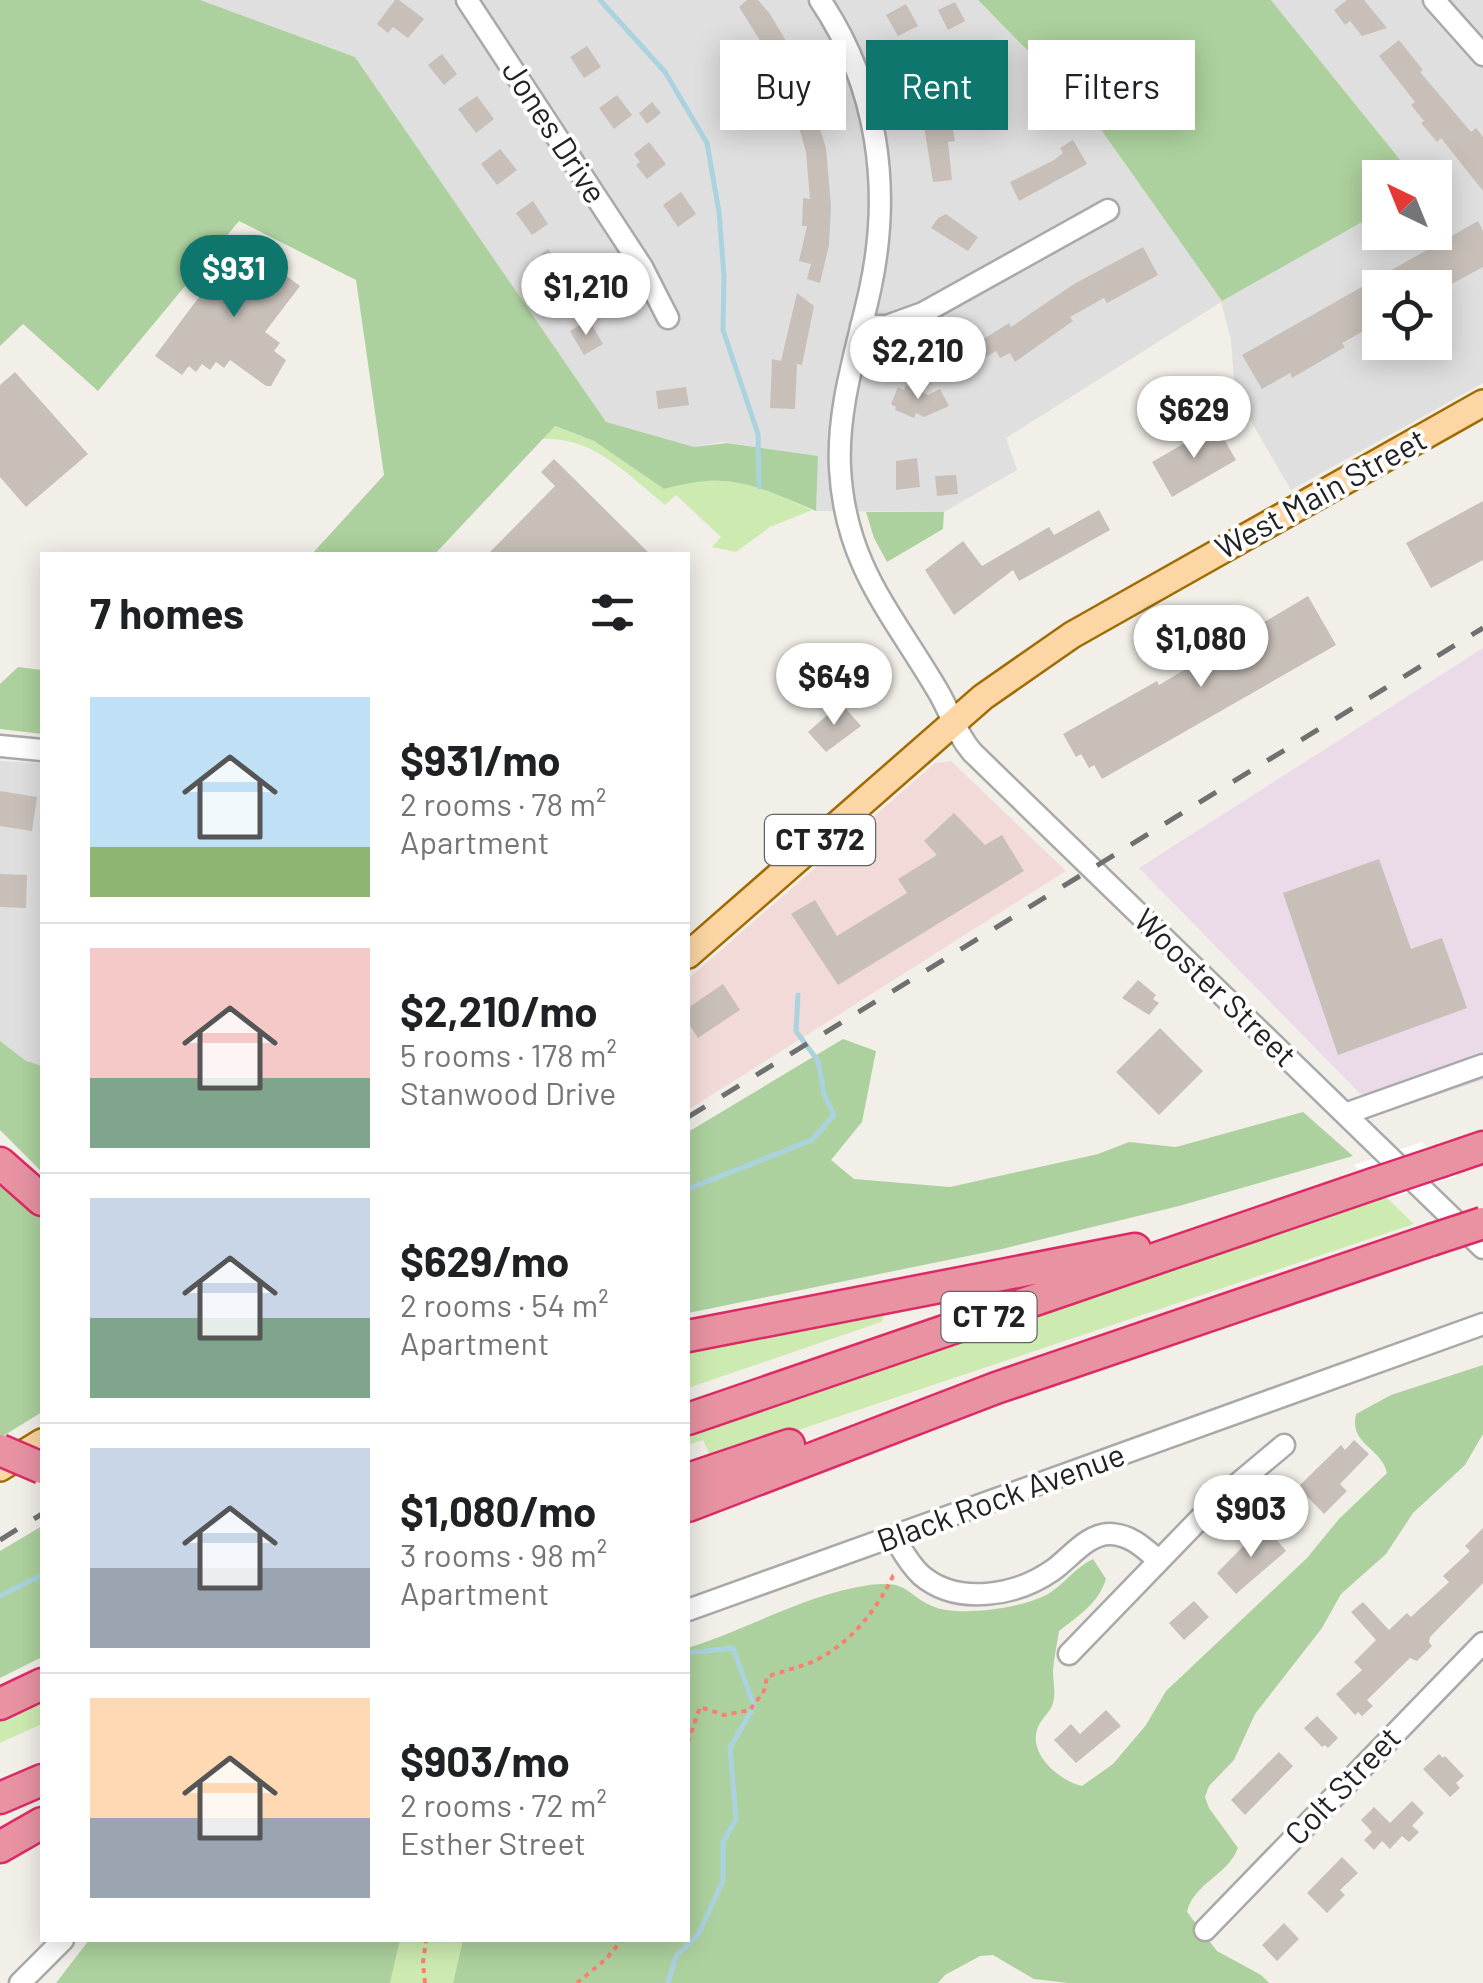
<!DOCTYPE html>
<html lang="en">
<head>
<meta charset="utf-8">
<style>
  :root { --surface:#fff; --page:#f2f2f2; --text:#202124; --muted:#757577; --line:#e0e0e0; --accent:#0f766e }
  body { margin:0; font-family:Barlow,sans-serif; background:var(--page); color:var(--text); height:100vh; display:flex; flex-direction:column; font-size:38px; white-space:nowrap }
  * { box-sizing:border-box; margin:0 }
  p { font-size:32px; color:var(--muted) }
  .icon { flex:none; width:55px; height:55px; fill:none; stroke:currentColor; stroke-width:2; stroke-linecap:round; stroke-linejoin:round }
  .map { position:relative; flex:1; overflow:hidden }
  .drawer { position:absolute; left:40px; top:552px; width:650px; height:1390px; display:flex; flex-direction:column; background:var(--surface); border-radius:0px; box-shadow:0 5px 25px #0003 }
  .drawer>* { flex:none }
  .banner { position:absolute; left:720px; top:40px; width:612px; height:90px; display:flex; gap:20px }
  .needle { width:65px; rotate:317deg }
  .fabs { position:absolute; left:1362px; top:160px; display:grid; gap:20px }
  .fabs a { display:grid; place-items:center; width:90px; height:90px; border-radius:0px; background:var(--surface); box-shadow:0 5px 25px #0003; font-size:50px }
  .price { position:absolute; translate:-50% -85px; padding:0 22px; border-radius:35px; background:#fff; color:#222; font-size:32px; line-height:65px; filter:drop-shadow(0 2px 5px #0008) }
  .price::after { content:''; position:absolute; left:50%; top:60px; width:30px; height:22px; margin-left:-15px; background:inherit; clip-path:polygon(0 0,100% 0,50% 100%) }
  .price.active { background:var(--accent); color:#fff }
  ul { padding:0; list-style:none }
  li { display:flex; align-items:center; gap:30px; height:250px; padding:0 50px }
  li+li { border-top:2px solid var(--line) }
  li span { display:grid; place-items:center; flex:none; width:280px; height:200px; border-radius:0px; color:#555 }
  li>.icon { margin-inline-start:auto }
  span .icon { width:120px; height:120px; fill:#fffc; stroke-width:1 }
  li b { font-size:42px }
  h2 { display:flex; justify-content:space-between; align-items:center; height:120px; padding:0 50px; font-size:42px }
  .pill { padding:0 35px; border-radius:0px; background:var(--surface); box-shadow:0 5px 25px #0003; font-size:35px; line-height:90px }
  .pill.active { background:var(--accent); color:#fff }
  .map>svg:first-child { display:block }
</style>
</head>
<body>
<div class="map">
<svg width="1483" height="1983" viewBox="0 0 1483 1983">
  <rect width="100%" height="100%" fill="#f2efe9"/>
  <path fill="#e0dfdf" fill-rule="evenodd" d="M200,0H978L1090,114L1222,301L1380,212V232H1435V178L1414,177L1271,0H1483V383L1291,490L1235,394L1231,340L1221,302L1006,438L1017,470L944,512L816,511L817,456L723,442L694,447L606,423L355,57ZM1380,288H1435V342H1380Z
    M0,761L42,763V1066L26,1062L0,1041Z"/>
  <path fill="#f2dad9" d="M951,761L1066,871L688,1110V979L935,763Z"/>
  <path fill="#ebdbe8" d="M1483,648V1080L1380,1114L1139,868Z"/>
  <path fill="#cdebb0" d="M554,426L594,441L664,489L693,481H745L812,510L770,527L736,552L712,547L721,537L676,495L665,505C628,475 593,436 542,439Z
    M1386,1197L1414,1224L712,1459L703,1440L688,1445V1430Z
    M886,1313L881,1322L688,1388V1347Z
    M42,1699V1724L0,1743V1720Z
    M400,1940H463L453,1983H390Z"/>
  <path fill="#add19e" d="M0,0H200L355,57L606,422L694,447L727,443L818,456L816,511C755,486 732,470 664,489L594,441L555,426L434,555H311L384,475L356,280L239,221L98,391L23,324L0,346Z
    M978,0H1271L1414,177L1380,178V212L1222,301L1090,114Z
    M866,512H944L943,529L887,562L874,538Z
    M18,667L42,670V734L0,729V684Z
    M843,1039L876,1051L862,1122L831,1160L854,1179L950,1187L1098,1154L1129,1142L1176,1147L1303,1112L1353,1156L1179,1206L1002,1249L688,1313V1132Z
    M0,1041L26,1061L42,1066V1172L0,1130Z
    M0,1177L42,1214V1412L0,1438Z
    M1483,1365V1434L1465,1465L1413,1513L1386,1554L1341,1594L1322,1628L1255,1714L1234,1760L1209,1786L1205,1797L1209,1808L1238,1848C1228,1875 1193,1884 1187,1912L1217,1951L1261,1975L1269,1983H1068L1034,1979L993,1955L980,1956L945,1975L938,1983H453L463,1940H688V1648C748,1629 807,1594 869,1585C909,1580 904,1593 932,1606C957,1618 1028,1608 1051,1592C1066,1582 1076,1567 1093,1559L1106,1579C1098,1604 1079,1615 1059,1631C1057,1644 1054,1658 1053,1671C1053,1681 1056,1693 1053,1703C1051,1712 1040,1719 1037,1730C1029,1755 1060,1781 1082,1786L1113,1764L1146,1725L1166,1691L1307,1558L1339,1519L1387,1473C1381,1447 1349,1445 1356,1414L1391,1395Z
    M42,1526V1657L0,1678V1551Z
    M89,1940H400L390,1983H56Z"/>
  <path fill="#fff" d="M1422,1142L1457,1176L1388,1199L1354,1165Z"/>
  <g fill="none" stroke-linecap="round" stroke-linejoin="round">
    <path stroke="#aad3df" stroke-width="5" d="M600,0L665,72L707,143L719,212L724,275L723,330L758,434L759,487
      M688,1189L812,1140L834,1115L824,1094L818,1061L796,1031L798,995
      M0,1596L42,1575
      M668,1983L676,1956L698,1935L723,1881V1842L736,1819L730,1748L754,1706L733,1648L688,1653"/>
  </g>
  <path fill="#c7bfb8" d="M395,0H399L424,19L408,38L393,27L388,33L377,24Z
    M747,0H758L770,14L799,63L826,148L831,206L829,245L820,283L807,279L811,264L799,261L807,226H802L803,198L810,199L806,152L790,96L783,99L776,80L783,77L739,7Z
    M1347,0H1364L1387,28L1362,36L1350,21L1345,25L1334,10Z
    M955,2L965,21L948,30L938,10Z
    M906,4L918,26L898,36L886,15Z
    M1399,40L1423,70L1420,72L1471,132L1476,128L1483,137V191L1441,138L1437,142L1421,123L1424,121L1411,105L1415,102L1379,56Z
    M587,46L601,67L584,78L570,57Z
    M927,53L934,76L915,81L907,59Z
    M442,54L457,74L444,85L428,65Z
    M975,62L981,79L964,84L968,102L949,106L942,72Z
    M617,95L632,115L614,129L599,108Z
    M477,96L494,119L476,133L458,109Z
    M652,102L661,113L647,124L639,113Z
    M951,108L956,130H953L955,141L948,142L952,180L933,182L922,114Z
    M1073,140L1087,164L1019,201L1010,182L1054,160L1063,153L1060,148Z
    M649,142L666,164L647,179L636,165L640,162L634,154Z
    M500,149L517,170L497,185L481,164Z
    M681,192L696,214L678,227L663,205Z
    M533,201L548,224L532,235L516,213Z
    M946,214L978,237L968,251L931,228L938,218Z
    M1478,221L1483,231V267L1435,293V288H1380V322L1342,343L1345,347L1292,378L1290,373L1262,389L1242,355Z
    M240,242L300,286L265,332L280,343L274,351L286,360L271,386H266L230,360L224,368L216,362L210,370L202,364L196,372L189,366L182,375L155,356Z
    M1143,247L1158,275L1107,303L1104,298L1070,317L1073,321L1015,362L1010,353L1000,358L996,351L951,377L941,360L964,347L966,350L1009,323L1011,327L1074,284Z
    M548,249L557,260L541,273L532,262Z
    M573,253L588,274L571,286L557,265Z
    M797,293L814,306L802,365L797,364L795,409L770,408L772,359L781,361Z
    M589,320L603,344L584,355L570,331Z
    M15,372L88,454L26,507L0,477V385Z
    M906,385L928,395L940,389L949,406L924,417L916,413L914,418L895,410L896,407L891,404L898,387L904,390Z
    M686,387L689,405L658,409L656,391Z
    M1216,425L1236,460L1172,497L1152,462Z
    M917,458L920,487L896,490V461Z
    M554,459L651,555H487L555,486L541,472Z
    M956,475L958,494L937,496L935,476Z
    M1483,501V560L1431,588L1406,543Z
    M1099,510L1110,530L1019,581L1013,570L954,615L925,570L963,541L982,566L1049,527L1054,535Z
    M1308,596L1336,645L1102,779L1094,765L1089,768L1081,754L1076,757L1063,734L1157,681L1159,685Z
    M841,703L861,726L826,752L808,732Z
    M0,791L37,797L32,831L0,826Z
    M954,813L985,845L1002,835L1024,871L838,985L791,914L815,900L837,936L907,893L898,879L937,855L924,841Z
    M1379,859L1411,949L1442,938L1467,1008L1338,1055L1283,893Z
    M0,874L27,875L26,908L0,907Z
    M1138,980L1156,995L1153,999L1159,1003L1149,1015L1122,998Z
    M723,984L740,1010L698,1038L688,1023V1008Z
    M1160,1028L1203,1071L1159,1115L1116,1072Z
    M1354,1440L1369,1454L1340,1484L1347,1491L1324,1514L1298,1487L1341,1445L1345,1450Z
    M1264,1525L1286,1551L1236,1594L1217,1573Z
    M1483,1528V1583L1430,1637L1429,1642L1432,1646L1417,1661L1410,1658L1367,1700L1373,1706L1362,1716L1358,1712L1355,1715L1336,1694L1362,1670L1354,1662L1376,1640L1351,1612L1363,1602L1389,1630L1407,1613L1411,1617L1449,1582L1443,1576L1470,1551L1465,1546Z
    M1194,1601L1209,1617L1184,1640L1169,1623Z
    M1106,1710L1121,1726L1076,1763L1054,1740L1071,1724L1080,1734Z
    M1317,1716L1338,1738L1328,1748L1325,1745L1322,1747L1304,1728Z
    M1279,1752L1293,1766L1245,1815L1231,1800Z
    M1439,1754L1443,1758L1445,1756L1464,1776L1456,1783L1460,1788L1450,1797L1423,1769Z
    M1412,1801L1424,1813L1412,1826L1419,1832L1409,1842L1402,1836L1390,1849L1382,1841L1374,1850L1364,1840L1372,1832L1361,1820L1374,1807L1390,1823Z
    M1342,1857L1358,1873L1340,1890L1345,1895L1327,1913L1307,1893Z
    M1284,1923L1299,1939L1277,1961L1262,1945Z"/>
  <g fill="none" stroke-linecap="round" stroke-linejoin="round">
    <defs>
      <path id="minor" d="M467,0L642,267L668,318
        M820,0C878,86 892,189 870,290C857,349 837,407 840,468C845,566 893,614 939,693C951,714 956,733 972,752L1483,1248
        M1434,0L1483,55
        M861,326H887L923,313L1108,210
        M0,746L42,750
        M1345,1114L1483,1065
        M894,1537C902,1550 909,1564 921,1575C957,1606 1016,1596 1053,1570C1070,1558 1088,1533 1111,1534C1131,1535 1144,1548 1158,1560
        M688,1610L1483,1324
        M1069,1654L1216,1502L1284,1445
        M1205,1930L1483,1643
        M20,1983L63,1940"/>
      <path id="major" d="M688,955L983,697L1072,635L1483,403
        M0,1468L42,1442"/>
      <path id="highway" d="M1442,1161L1483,1147
        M0,1163L42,1200
        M688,1336L1135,1249
        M688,1419L1373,1184
        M688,1479L789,1445
        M688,1506L996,1388L1431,1240
        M0,1704L42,1684
        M0,1798L42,1780
        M0,1847L42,1823"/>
    </defs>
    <use href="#minor" stroke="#a9a9a9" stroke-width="25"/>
    <use href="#major" stroke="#a06b00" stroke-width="30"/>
    <use href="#highway" stroke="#dc2a67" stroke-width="35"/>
    <path stroke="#fa8072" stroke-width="4" stroke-dasharray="5 5" stroke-linecap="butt" d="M688,1742L700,1707L724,1715L750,1710L764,1691L767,1677C784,1670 804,1667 820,1658C853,1640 877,1609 893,1576H897
      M425,1983L423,1963L426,1940
      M577,1983L606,1959L622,1940"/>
    <use href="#minor" stroke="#fff" stroke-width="20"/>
    <use href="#major" stroke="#fcd6a4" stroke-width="25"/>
    <use href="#highway" stroke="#e892a2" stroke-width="30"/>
    <path stroke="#707070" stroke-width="5" stroke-dasharray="20 20" stroke-linecap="butt" d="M688,1117L1483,628
      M0,1540L42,1514"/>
    <defs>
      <path id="highway-bridge" d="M1373,1184L1442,1161
        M1431,1240L1483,1223
        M0,1450L42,1468"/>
    </defs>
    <use href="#highway-bridge" stroke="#dc2a67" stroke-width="35" stroke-linecap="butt"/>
    <use href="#highway-bridge" stroke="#e892a2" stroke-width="30"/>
  </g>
  <g text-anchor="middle" stroke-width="8" stroke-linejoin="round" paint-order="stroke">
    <g fill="#fff" stroke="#646464" stroke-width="2.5">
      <rect x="765" y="815" width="110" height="50" rx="8"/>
      <rect x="941.5" y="1292" width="95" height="50" rx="8"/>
    </g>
    <g font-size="30" font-weight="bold" fill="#222">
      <text x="820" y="850">CT 372</text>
      <text x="989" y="1327">CT 72</text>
    </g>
    <g font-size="32" fill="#222" stroke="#fff">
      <text transform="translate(554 132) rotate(57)" y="11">Jones Drive</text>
      <text transform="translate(1321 494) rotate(-29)" y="11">West Main Street</text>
      <text transform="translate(1215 988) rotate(44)" y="11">Wooster Street</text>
      <text transform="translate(1001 1498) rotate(-20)" y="11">Black Rock Avenue</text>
      <text transform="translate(1343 1786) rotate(-46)" y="11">Colt Street</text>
    </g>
  </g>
</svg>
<div class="fabs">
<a><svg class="needle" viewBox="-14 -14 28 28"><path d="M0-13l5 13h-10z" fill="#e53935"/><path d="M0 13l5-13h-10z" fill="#757577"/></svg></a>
<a><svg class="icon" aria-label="locate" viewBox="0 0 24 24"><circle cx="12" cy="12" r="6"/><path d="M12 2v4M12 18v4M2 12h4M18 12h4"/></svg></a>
</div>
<b class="price active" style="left:234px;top:320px">$931</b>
<b class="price" style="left:586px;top:338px">$1,210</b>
<b class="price" style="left:918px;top:402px">$2,210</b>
<b class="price" style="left:1194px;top:461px">$629</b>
<b class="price" style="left:1201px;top:690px">$1,080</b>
<b class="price" style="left:834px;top:728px">$649</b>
<b class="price" style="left:1251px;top:1560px">$903</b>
<div class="banner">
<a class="pill">Buy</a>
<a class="pill active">Rent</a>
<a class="pill">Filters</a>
</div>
<section class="drawer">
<h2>7 homes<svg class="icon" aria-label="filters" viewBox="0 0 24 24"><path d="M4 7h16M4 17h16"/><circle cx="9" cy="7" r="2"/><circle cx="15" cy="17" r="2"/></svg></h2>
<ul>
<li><span style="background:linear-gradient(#bfe0f5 75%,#8fb573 0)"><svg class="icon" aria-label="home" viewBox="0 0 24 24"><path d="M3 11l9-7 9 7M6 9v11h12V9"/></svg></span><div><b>$931/mo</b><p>2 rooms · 78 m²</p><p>Apartment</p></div></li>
<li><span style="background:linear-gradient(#f6c9c9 65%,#7fa58c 0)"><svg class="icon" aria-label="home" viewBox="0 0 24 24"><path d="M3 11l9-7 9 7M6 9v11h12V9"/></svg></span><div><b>$2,210/mo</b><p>5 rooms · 178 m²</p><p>Stanwood Drive</p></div></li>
<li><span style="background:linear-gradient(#c9d6e8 60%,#7fa58c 0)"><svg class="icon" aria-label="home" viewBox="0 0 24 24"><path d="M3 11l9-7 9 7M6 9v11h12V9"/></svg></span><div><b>$629/mo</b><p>2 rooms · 54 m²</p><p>Apartment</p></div></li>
<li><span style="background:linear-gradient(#c9d6e8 60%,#9aa5b1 0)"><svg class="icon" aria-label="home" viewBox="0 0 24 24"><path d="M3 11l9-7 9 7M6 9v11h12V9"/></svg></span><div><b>$1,080/mo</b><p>3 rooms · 98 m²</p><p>Apartment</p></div></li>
<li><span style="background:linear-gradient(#ffd9b3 60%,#9aa5b1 0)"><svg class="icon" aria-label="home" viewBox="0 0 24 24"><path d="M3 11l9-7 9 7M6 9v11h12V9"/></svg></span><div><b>$903/mo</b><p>2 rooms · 72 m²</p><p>Esther Street</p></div></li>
</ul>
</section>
</div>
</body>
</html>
